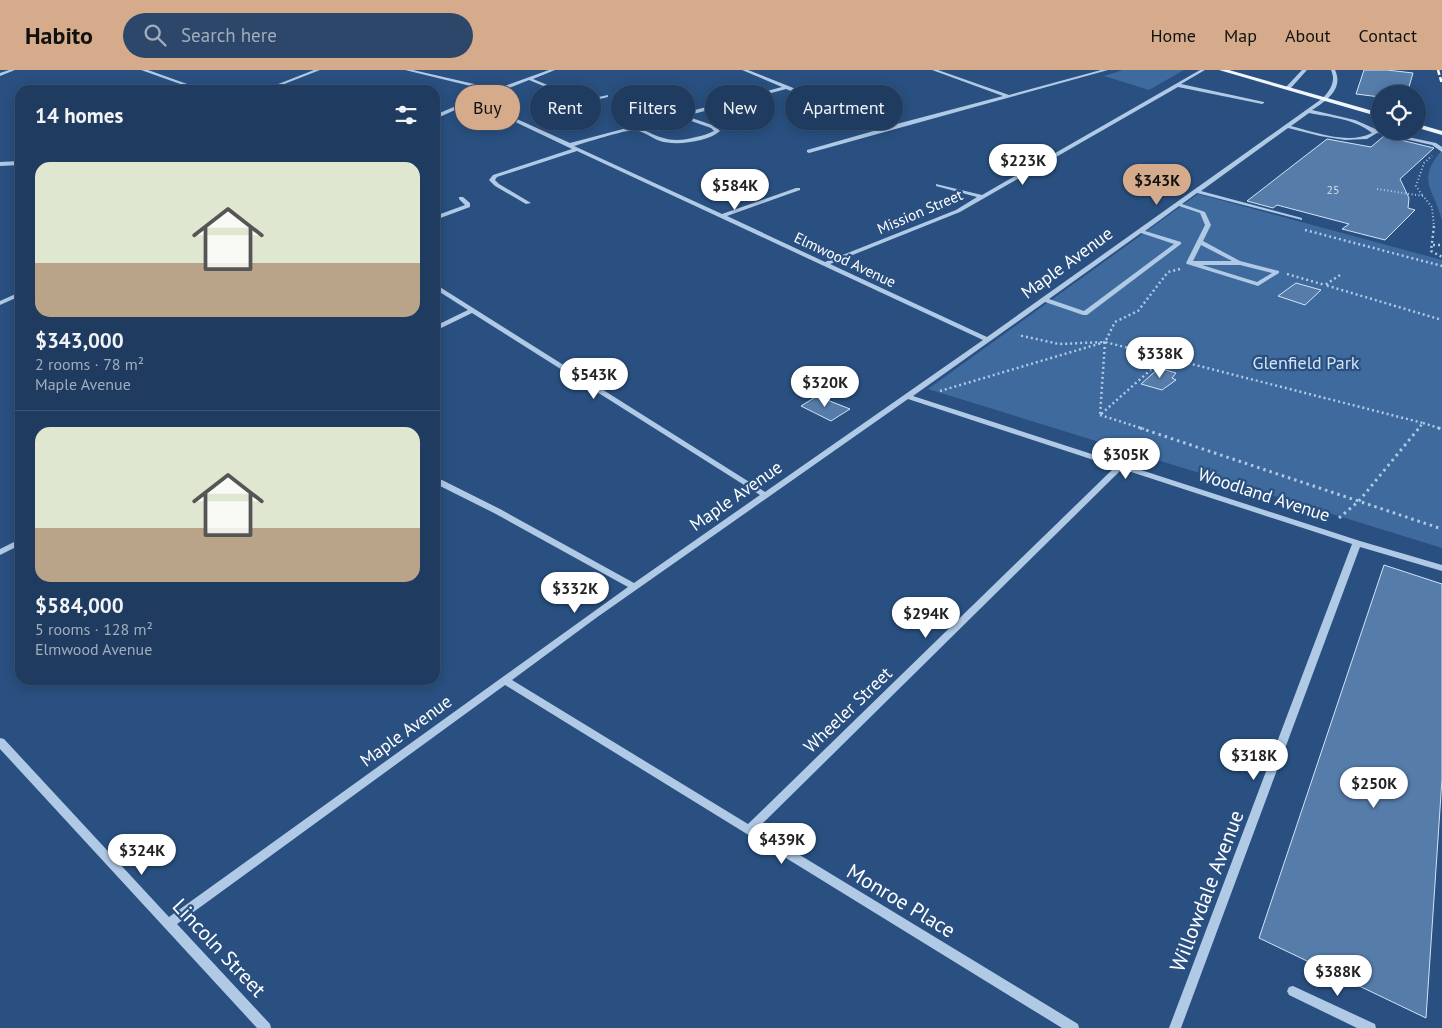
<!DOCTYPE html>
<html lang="en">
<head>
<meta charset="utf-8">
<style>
  :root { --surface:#1f3c60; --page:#2c4769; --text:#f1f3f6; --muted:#a1adbd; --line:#3c5675; --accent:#d6ab8b }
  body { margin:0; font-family:"PT Sans",sans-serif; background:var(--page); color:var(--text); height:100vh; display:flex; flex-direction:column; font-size:19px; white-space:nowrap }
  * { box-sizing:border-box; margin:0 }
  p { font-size:16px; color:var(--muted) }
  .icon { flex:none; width:28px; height:28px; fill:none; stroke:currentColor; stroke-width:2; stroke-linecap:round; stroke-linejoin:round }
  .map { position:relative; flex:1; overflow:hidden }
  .drawer { position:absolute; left:15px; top:15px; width:425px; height:600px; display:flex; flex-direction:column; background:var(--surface); border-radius:15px; box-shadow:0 2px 12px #0003,0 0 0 1px var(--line) }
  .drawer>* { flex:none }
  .banner { position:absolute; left:455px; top:15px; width:475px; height:45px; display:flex; gap:10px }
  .buttons { position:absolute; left:1371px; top:15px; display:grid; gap:10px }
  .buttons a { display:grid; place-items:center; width:55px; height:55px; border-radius:50%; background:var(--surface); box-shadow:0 2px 12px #0003,0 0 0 1px var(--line); font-size:25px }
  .price { position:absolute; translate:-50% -42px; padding:0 11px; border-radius:18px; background:#fff; color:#222; font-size:16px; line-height:32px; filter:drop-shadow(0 1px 2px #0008) }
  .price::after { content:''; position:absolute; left:50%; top:30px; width:15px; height:11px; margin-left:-8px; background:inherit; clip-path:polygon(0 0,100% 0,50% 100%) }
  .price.current { background:var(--accent); color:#111 }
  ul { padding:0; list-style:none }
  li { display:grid; align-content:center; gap:10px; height:265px; padding:0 20px }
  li+li { border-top:1px solid var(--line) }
  li span { display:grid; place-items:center; height:155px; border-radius:15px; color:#555 }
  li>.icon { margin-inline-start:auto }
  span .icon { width:90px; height:90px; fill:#fffc; stroke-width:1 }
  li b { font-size:21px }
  h2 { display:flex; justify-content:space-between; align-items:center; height:60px; padding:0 20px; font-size:21px }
  .pill { padding:0 18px; border-radius:22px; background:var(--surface); box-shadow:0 2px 12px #0003,0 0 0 1px var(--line); font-size:18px; line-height:45px }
  .pill.current { background:var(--accent); color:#111 }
  header { display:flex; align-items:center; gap:30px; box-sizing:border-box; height:70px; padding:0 25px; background:var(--accent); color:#111 }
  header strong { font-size:24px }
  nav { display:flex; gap:28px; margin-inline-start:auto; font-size:18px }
  .search { width:350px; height:45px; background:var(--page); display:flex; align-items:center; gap:12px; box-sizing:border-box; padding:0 18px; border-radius:28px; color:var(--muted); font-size:19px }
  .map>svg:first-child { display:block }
</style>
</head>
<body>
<header>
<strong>Habito</strong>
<div class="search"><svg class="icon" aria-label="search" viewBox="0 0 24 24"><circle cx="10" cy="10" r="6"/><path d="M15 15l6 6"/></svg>Search here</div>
<nav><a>Home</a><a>Map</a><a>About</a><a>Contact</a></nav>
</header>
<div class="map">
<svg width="1442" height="958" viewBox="0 0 1442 958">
  <rect width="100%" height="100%" fill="#295080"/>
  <path fill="#3e6a9d" d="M1123,0H1184L1149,20L1104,6Z
    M1442,80V150C1433,117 1416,111 1442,80Z
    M1198,124L1442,190V478L928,319Z"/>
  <path fill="#567caa" stroke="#d3e3f5" d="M1364,0H1387L1413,3L1407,24H1380V27L1356,24Z
    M1384,66L1434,78L1400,109L1409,128L1408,138L1415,140L1385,170L1342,159L1349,154L1277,135L1273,138L1247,131L1327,69L1371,77Z
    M1296,213L1321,220L1305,235L1278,226Z
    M1159,298L1176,303L1172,308L1176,310L1162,320L1141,314Z
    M817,326L850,339L831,351L801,336Z
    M1384,495L1442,514V709L1426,948L1259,868Z"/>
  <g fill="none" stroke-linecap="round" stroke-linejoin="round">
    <path stroke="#b0c9e5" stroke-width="2" stroke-dasharray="1 2.5" stroke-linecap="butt" d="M1377,119L1423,126L1432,137L1434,157
      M1422,125L1416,116L1424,93L1432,86"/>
    <path stroke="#b0c9e5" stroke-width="2.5" stroke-dasharray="2 3" stroke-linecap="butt" d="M1434,156L1431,181L1442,187
      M1305,160L1442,196
      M1433,175H1442
      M1180,199L1168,202L1138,241L1115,252L1105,272L1423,353L1418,359
      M1287,204L1325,215
      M1340,205L1325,215L1442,250
      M1105,272L1100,345L1165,287
      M940,321L1105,272L1059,274L1018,265
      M1100,345L1144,359
      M1423,353L1442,359"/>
    <path stroke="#b0c9e5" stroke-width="3" stroke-dasharray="2.5 4" stroke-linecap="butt" d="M1140,358L1442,459
      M1438,358L1442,359
      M1339,448L1359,431L1419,358"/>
    <path fill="#b0c9e5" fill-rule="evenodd" d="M9,0H15L0,6V3Z
      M141,0H148L204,20H197Z
      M314,0H320L269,20H263Z
      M405,0H413L496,19L549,0H555L533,9L584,30L608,25V27L584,33L529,10L477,31L570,73L782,17L742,0H748L889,56L1003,26L932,0H938L1009,25L1101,0H1108L809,83L807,82V80L884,58L786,19L686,46L715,56L720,61C708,72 675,76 660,71C652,68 643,61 635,60C628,59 584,73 574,76L722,144L796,118H800V120L727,146L825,192L956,140L977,127L936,116V114L982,125L1200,0H1205L1181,14L1264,32V33L1262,34L1178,17L960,142L830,194L987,267L1323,28C1331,19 1336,11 1331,0H1335C1344,19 1326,31 1312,40L1355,50L1380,61L1436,73L1442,77V82L1432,75L1377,63L1367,69L1345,70L1320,66L1288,58L1201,121L1302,148V150L1197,123L1182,134L1205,142L1211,155L1203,171L1240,191L1279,201V203L1258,216L1187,194L1186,193L1205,155L1200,143L1179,136L1145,161L1181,172V174L1087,245H1083L1045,232L913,326L1360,471L1442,495V501L1360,477L1181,958H1169L1352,474L1122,399L757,759L1078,954L1079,958H1062L505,615L177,854L270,954L271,958H257L0,679V668L4,669L169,847L628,517L494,443L436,414L435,412L436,410H442L500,439L634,513L760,425L472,243L435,261V256L468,240L435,219V214L765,422L983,270L577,81L497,107L495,110L499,114L531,133L526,134L495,116L489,110L493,105L572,79L473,32L435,49V45L491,21ZM1309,43C1330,47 1355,49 1372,63C1348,75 1315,62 1291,56ZM680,47L711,58L714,61C708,64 702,66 696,67C672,74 661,68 639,58ZM1141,163L1174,174L1084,241L1049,229ZM1201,175L1232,191H1193ZM1202,195H1240L1272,203L1257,212ZM908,329L1115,397L748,754L512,610L596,548Z
      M1302,0H1307L1290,19H1286V17Z
      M20,91V95L0,96V92Z
      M459,127H463L470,133V137L435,150V146L465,135L459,129Z
      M20,222V226L0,235V231Z
      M20,469V475L0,485V479Z
      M1293,916L1375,954L1376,958H1357L1289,925L1287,921L1289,917Z"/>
    <path fill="#f1f6fd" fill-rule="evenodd" d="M1219,0H1229L1380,43V47Z
      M1418,54L1442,61V65L1418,58Z"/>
    <path stroke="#fff" stroke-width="2.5" stroke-dasharray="5 2.5" stroke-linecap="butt" d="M1438,0L1442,14"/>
  </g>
  <g text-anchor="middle" stroke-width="4.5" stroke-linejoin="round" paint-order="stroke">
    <g font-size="12" fill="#d5deea">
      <text x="1333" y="124">25</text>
    </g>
    <g font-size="15" fill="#fff" stroke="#295080">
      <text transform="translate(920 142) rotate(-23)" y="5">Mission Street</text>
      <text transform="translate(845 190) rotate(25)" y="5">Elmwood Avenue</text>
    </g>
    <g font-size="18" fill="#fff" stroke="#295080">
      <text transform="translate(1067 193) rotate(-36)" y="6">Maple Avenue</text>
      <text transform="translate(1264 425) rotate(18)" y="6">Woodland Avenue</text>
      <text transform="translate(736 426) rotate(-35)" y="6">Maple Avenue</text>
      <text transform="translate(848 640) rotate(-44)" y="6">Wheeler Street</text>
      <text transform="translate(406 661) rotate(-36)" y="6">Maple Avenue</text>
    </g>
    <g font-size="18" fill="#d3e3f5" stroke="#295080">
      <text x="1306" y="299">Glenfield Park</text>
    </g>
    <g font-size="21" fill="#fff" stroke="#295080">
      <text transform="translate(1207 821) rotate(-69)" y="7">Willowdale Avenue</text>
      <text transform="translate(901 831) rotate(31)" y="7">Monroe Place</text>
      <text transform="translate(219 878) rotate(47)" y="7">Lincoln Street</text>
    </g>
  </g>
</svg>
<div class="buttons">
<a><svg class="icon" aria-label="locate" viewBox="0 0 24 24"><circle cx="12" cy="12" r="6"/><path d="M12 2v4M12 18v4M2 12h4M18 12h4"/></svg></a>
</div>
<b class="price" style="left:1023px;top:116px">$223K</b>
<b class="price current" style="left:1157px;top:136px">$343K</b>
<b class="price" style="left:735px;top:141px">$584K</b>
<b class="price" style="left:1160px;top:309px">$338K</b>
<b class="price" style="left:594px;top:330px">$543K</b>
<b class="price" style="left:825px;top:338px">$320K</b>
<b class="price" style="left:1126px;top:410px">$305K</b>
<b class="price" style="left:575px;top:544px">$332K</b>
<b class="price" style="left:926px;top:569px">$294K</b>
<b class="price" style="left:1254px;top:711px">$318K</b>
<b class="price" style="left:1374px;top:739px">$250K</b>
<b class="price" style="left:782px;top:795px">$439K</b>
<b class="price" style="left:142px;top:806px">$324K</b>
<b class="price" style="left:1338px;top:927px">$388K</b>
<div class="banner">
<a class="pill current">Buy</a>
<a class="pill">Rent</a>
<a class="pill">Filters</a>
<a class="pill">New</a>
<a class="pill">Apartment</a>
</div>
<section class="drawer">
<h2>14 homes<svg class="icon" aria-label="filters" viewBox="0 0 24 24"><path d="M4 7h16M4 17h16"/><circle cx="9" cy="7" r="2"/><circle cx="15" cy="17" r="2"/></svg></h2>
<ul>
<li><span style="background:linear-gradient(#dfe7d0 65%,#b9a48a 0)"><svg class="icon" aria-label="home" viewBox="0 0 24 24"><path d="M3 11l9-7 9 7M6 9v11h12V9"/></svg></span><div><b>$343,000</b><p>2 rooms · 78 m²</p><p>Maple Avenue</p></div></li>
<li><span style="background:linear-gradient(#dfe7d0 65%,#b9a48a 0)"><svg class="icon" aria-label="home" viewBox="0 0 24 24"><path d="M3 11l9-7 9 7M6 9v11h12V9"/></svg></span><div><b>$584,000</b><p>5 rooms · 128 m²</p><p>Elmwood Avenue</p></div></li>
</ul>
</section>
</div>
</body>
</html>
